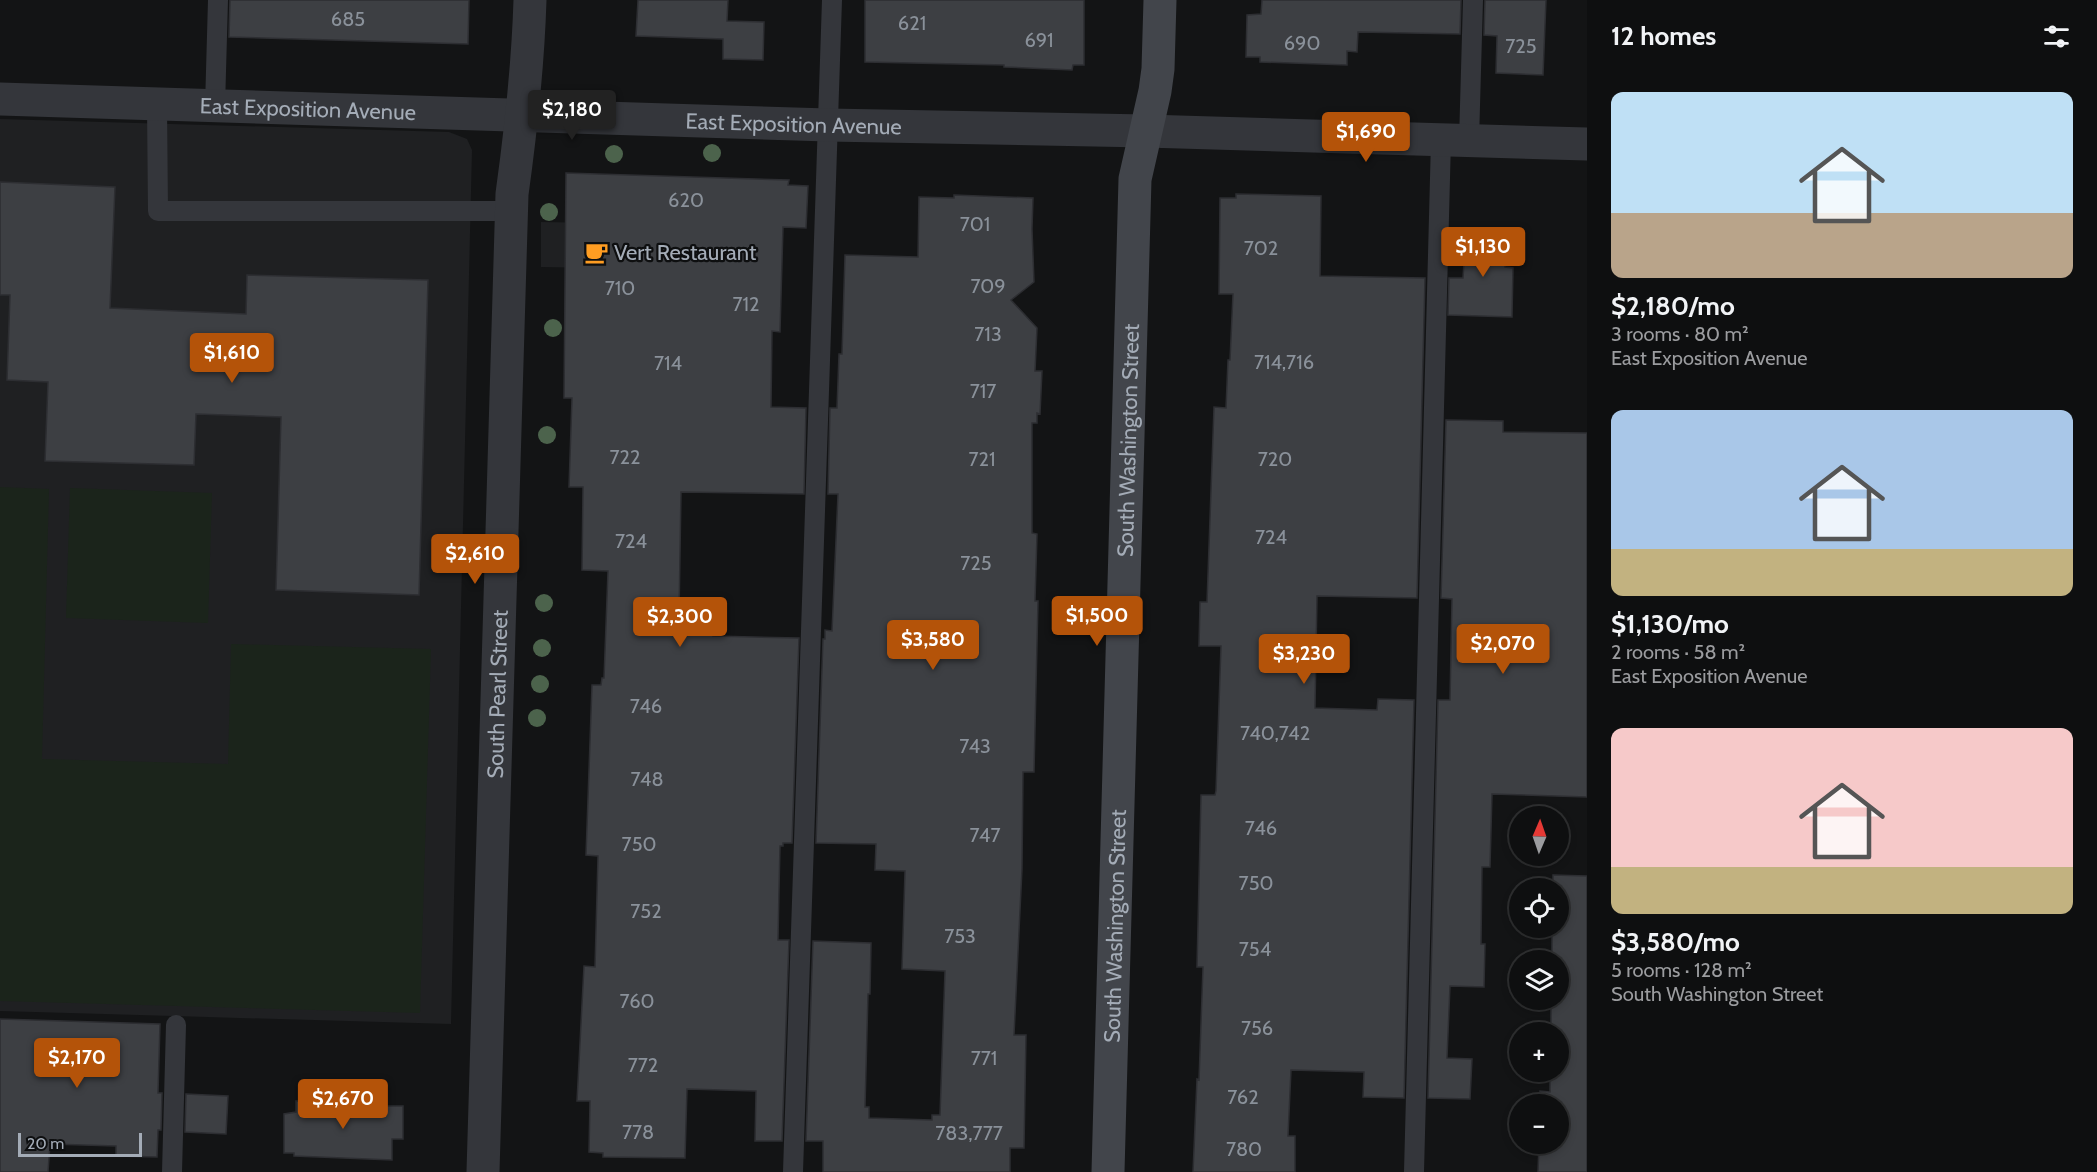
<!DOCTYPE html>
<html lang="en">
<head>
<meta charset="utf-8">
<style>
  :root { --surface:#0e0f10; --page:#1c1d1e; --text:#f1f3f6; --muted:#9b9c9f; --line:#2e2f30; --accent:#b45309 }
  body { margin:0; font-family:Cabin,sans-serif; background:var(--page); color:var(--text); height:100vh; display:flex; flex-direction:column; font-size:22px; white-space:nowrap }
  * { box-sizing:border-box; margin:0 }
  p { font-size:20px; color:var(--muted) }
  .icon { flex:none; width:33px; height:33px; fill:none; stroke:currentColor; stroke-width:2; stroke-linecap:round; stroke-linejoin:round }
  .map { position:relative; flex:1; overflow:hidden }
  .panel { display:flex; flex-direction:column; background:var(--surface); width:510px }
  .panel>* { flex:none }
  .needle { width:39px; rotate:2deg }
  .fabs { position:absolute; left:1509px; top:806px; display:grid; gap:12px }
  .fabs a { display:grid; place-items:center; width:60px; height:60px; border-radius:50%; background:var(--surface); box-shadow:0 3px 9px #0003,0 0 0 2px var(--line); font-size:30px }
  .scale { position:absolute; left:18px; bottom:15px; width:124px; box-sizing:border-box; padding-left:6px; border:3px solid #a4acb7; border-top:0; font-size:16px; line-height:21px; white-space:nowrap; color:#a4acb7; -webkit-text-stroke:4px #0e0f10; paint-order:stroke }
  .price { position:absolute; translate:-50% -51px; padding:0 14px; border-radius:6px; background:var(--accent); color:#fff; font-size:20px; line-height:39px; filter:drop-shadow(0 2px 3px #0008) }
  .price::after { content:''; position:absolute; left:50%; top:36px; width:18px; height:14px; margin-left:-9px; background:inherit; clip-path:polygon(0 0,100% 0,50% 100%) }
  .price.on { background:#222; color:#fff }
  ul { padding:0; list-style:none }
  li { display:grid; align-content:center; gap:12px; height:318px; padding:0 24px }
  li span { display:grid; place-items:center; height:186px; border-radius:12px; color:#555 }
  li>.icon { margin-inline-start:auto }
  span .icon { width:108px; height:108px; fill:#fffc; stroke-width:1 }
  li b { font-size:26px }
  h2 { display:flex; justify-content:space-between; align-items:center; height:72px; padding:0 24px; font-size:26px }
  main { display:flex; flex:1; min-height:0 }
  .map>svg:first-child { display:block }
</style>
</head>
<body>
<main>
<div class="map">
<svg width="1587" height="1172" viewBox="0 0 1587 1172">
  <rect width="100%" height="100%" fill="#131415"/>
  <path fill="#1f2022" d="M0,119L449,132L467,139L472,150L451,1024L0,1011Z
    M541,222L666,224L665,269L541,267Z"/>
  <path fill="#1b241b" d="M0,487L49,489L42,759L228,764L231,644L431,649L420,1013L0,1001Z
    M70,488L212,493L208,623L66,618Z"/>
  <path fill="#3d3f43" stroke="#2d2e32" stroke-width="1.5" d="M230,0H469L468,44L229,37Z
    M638,0H728L727,21L764,22L763,60L723,59V39L636,36Z
    M865,0H1084V65H1073L1072,70L1004,67V65L865,62Z
    M1262,0H1461L1460,34L1358,32L1357,52L1347,51V65L1260,62V57H1246L1247,15L1261,14Z
    M1485,0H1546L1543,75L1496,73L1497,36L1484,35Z
    M566,173L789,180L788,185L808,186L806,228L783,227L780,332L772,331L771,407L806,408L804,494L681,492L679,616H693V626H713V636L799,638L792,843H783V846H780L779,890L778,940H789L782,1141H755L756,1091L687,1089L685,1158L603,1157V1153L589,1152L590,1101H577L584,966L595,967L598,856L586,855L592,685H601L602,678H604L608,571L582,570L583,487H569L572,398H564Z
    M0,182L115,187L110,308L246,314L247,275L428,280L419,595L276,590L281,417L196,414L194,465L45,461L48,382L7,380L10,295H0Z
    M1236,194L1321,196L1320,276L1425,278L1417,598L1317,596L1315,708L1377,710L1378,699L1414,700L1404,1098L1363,1097L1364,1072L1291,1070L1288,1136H1295V1172H1193L1197,1079L1199,1080L1203,967H1197L1201,795H1215L1216,791L1221,646H1199L1200,602H1207L1214,407L1226,408L1228,360H1230L1233,294H1219L1220,198H1236Z
    M954,195L1033,198L1032,229L1034,282L1011,300L1037,328L1035,371H1042L1040,414L1037,413V423H1032V533L1037,534L1035,601H1038L1034,772H1023L1022,869L1014,1035H1026L1024,1148H1010V1172H823V1141H806L813,941L871,943L870,994H868L865,1107H869V1118L932,1120V1115H940L945,971L902,969L905,871L875,870L876,844L816,843L823,639H825V630L832,631L838,494H828L830,408H837L839,354H842L845,255L918,257L919,197L954,198Z
    M1466,230L1505,231V267L1513,268L1512,317L1448,315L1449,278H1463Z
    M1446,420L1503,421V432L1587,433V797L1492,794L1490,867H1482L1481,944H1485L1484,987L1450,986L1447,1058L1472,1059L1470,1099L1428,1098L1438,700H1450L1452,599L1441,598Z
    M1553,875L1587,876V1172H1538L1539,1143H1558V1104H1540V1091L1550,1092V1071H1558V1032H1551V999H1558V960H1552V927H1558V888H1553Z
    M0,1019L160,1024L158,1093H162L161,1130H158L157,1157L116,1156V1146L50,1144L48,1172H0Z
    M186,1094L228,1096L226,1134L185,1132Z
    M296,1101L381,1102V1106H403V1139H392V1160L294,1156V1153H284V1114L296,1112Z"/>
  <g fill="none" stroke-linecap="round" stroke-linejoin="round">
    <path stroke="#34363b" stroke-width="20" d="M157,105L158,211H511
      M215,107L218,0
      M1469,141L1473,0
      M172,1172L176,1025
      M793,1172L832,0
      M1414,1172L1441,140"/>
    <g stroke="#34363b" stroke-width="33">
      <path id="s1" d="M0,99L828,125L1146,131L1587,144"/>
      <path id="s2" d="M483,1172L512,194C521,129 528,65 530,0"/>
    </g>
    <path stroke="#42454b" stroke-width="33" id="s3" d="M1108,1172L1135,179L1155,91L1158,69L1160,0"/>
  </g>
  <g fill="#4c634c">
    <circle cx="712" cy="153" r="9"/>
    <circle cx="614" cy="154" r="9"/>
    <circle cx="549" cy="212" r="9"/>
    <circle cx="553" cy="328" r="9"/>
    <circle cx="547" cy="435" r="9"/>
    <circle cx="544" cy="603" r="9"/>
    <circle cx="542" cy="648" r="9"/>
    <circle cx="540" cy="684" r="9"/>
    <circle cx="537" cy="718" r="9"/>
  </g>
  <defs>
    <symbol id="cafe-bare" viewBox="-9 -9 18 18"><path d="M-5.5-4.5H6V0H3Q3 3.5 0 3.5H-2.5Q-5.5 3.5-5.5 0ZM3-3.2v2h1.7v-2ZM-6 4.5H4V6H-6Z" fill="#ff9d22" stroke="#0e0f10" stroke-width="2.5" paint-order="stroke"/></symbol>
  </defs>
  <g fill-rule="evenodd">
    <use href="#cafe-bare" x="580" y="236" width="33" height="33"/>
  </g>
  <g text-anchor="middle" stroke-width="4.5" stroke-linejoin="round" paint-order="stroke">
    <g font-size="20" fill="#8a919a">
      <text x="348" y="26">685</text>
      <text x="912" y="30">621</text>
      <text x="1039" y="47">691</text>
      <text x="1302" y="50">690</text>
      <text x="1521" y="53">725</text>
      <text x="686" y="207">620</text>
      <text x="975" y="231">701</text>
      <text x="1261" y="255">702</text>
      <text x="988" y="293">709</text>
      <text x="620" y="295">710</text>
      <text x="746" y="311">712</text>
      <text x="988" y="341">713</text>
      <text x="1284" y="369">714,716</text>
      <text x="668" y="370">714</text>
      <text x="983" y="398">717</text>
      <text x="625" y="464">722</text>
      <text x="982" y="466">721</text>
      <text x="1275" y="466">720</text>
      <text x="1271" y="544">724</text>
      <text x="631" y="548">724</text>
      <text x="976" y="570">725</text>
      <text x="646" y="713">746</text>
      <text x="1275" y="740">740,742</text>
      <text x="975" y="753">743</text>
      <text x="647" y="786">748</text>
      <text x="1261" y="835">746</text>
      <text x="985" y="842">747</text>
      <text x="639" y="851">750</text>
      <text x="1256" y="890">750</text>
      <text x="646" y="918">752</text>
      <text x="960" y="943">753</text>
      <text x="1255" y="956">754</text>
      <text x="637" y="1008">760</text>
      <text x="1257" y="1035">756</text>
      <text x="984" y="1065">771</text>
      <text x="643" y="1072">772</text>
      <text x="1243" y="1104">762</text>
      <text x="638" y="1139">778</text>
      <text x="969" y="1140">783,777</text>
      <text x="1244" y="1156">780</text>
    </g>
    <g font-size="22" fill="#a4acb7" stroke="#0e0f10">
      <text dy="8" stroke="none"><textPath href="#s1" startOffset="308">East Exposition Avenue</textPath></text>
      <text dy="8" stroke="none"><textPath href="#s1" startOffset="794">East Exposition Avenue</textPath></text>
      <text dy="8" stroke="none"><textPath href="#s3" startOffset="732">South Washington Street</textPath></text>
      <text dy="8" stroke="none"><textPath href="#s2" startOffset="478">South Pearl Street</textPath></text>
      <text dy="8" stroke="none"><textPath href="#s3" startOffset="246">South Washington Street</textPath></text>
    </g>
    <g font-size="22" fill="#a4acb7" stroke="#0e0f10" text-anchor="start">
      <text x="614" y="260">Vert Restaurant</text>
    </g>
  </g>
</svg>
<div class="fabs">
<a><svg class="needle" viewBox="-14 -14 28 28"><path d="M0-13l5 13h-10z" fill="#e53935"/><path d="M0 13l5-13h-10z" fill="#9b9c9f"/></svg></a>
<a><svg class="icon" aria-label="locate" viewBox="0 0 24 24"><circle cx="12" cy="12" r="6"/><path d="M12 2v4M12 18v4M2 12h4M18 12h4"/></svg></a>
<a><svg class="icon" aria-label="layers" viewBox="0 0 24 24"><path d="M12 4l9 5-9 5-9-5zM3 14l9 5 9-5"/></svg></a>
<a>+</a>
<a>−</a>
</div>
<div class="scale">20 m</div>
<b class="price on" style="left:572px;top:141px">$2,180</b>
<b class="price" style="left:1366px;top:163px">$1,690</b>
<b class="price" style="left:1483px;top:278px">$1,130</b>
<b class="price" style="left:232px;top:384px">$1,610</b>
<b class="price" style="left:475px;top:585px">$2,610</b>
<b class="price" style="left:1097px;top:647px">$1,500</b>
<b class="price" style="left:680px;top:648px">$2,300</b>
<b class="price" style="left:933px;top:671px">$3,580</b>
<b class="price" style="left:1503px;top:675px">$2,070</b>
<b class="price" style="left:1304px;top:685px">$3,230</b>
<b class="price" style="left:77px;top:1089px">$2,170</b>
<b class="price" style="left:343px;top:1130px">$2,670</b>
</div>
<section class="panel">
<h2>12 homes<svg class="icon" aria-label="filters" viewBox="0 0 24 24"><path d="M4 7h16M4 17h16"/><circle cx="9" cy="7" r="2"/><circle cx="15" cy="17" r="2"/></svg></h2>
<ul>
<li><span style="background:linear-gradient(#bfe0f5 65%,#b9a48a 0)"><svg class="icon" aria-label="home" viewBox="0 0 24 24"><path d="M3 11l9-7 9 7M6 9v11h12V9"/></svg></span><div><b>$2,180/mo</b><p>3 rooms · 80 m²</p><p>East Exposition Avenue</p></div></li>
<li><span style="background:linear-gradient(#a9c7e8 75%,#c2b280 0)"><svg class="icon" aria-label="home" viewBox="0 0 24 24"><path d="M3 11l9-7 9 7M6 9v11h12V9"/></svg></span><div><b>$1,130/mo</b><p>2 rooms · 58 m²</p><p>East Exposition Avenue</p></div></li>
<li><span style="background:linear-gradient(#f6c9c9 75%,#c2b280 0)"><svg class="icon" aria-label="home" viewBox="0 0 24 24"><path d="M3 11l9-7 9 7M6 9v11h12V9"/></svg></span><div><b>$3,580/mo</b><p>5 rooms · 128 m²</p><p>South Washington Street</p></div></li>
</ul>
</section>
</main>
</body>
</html>
